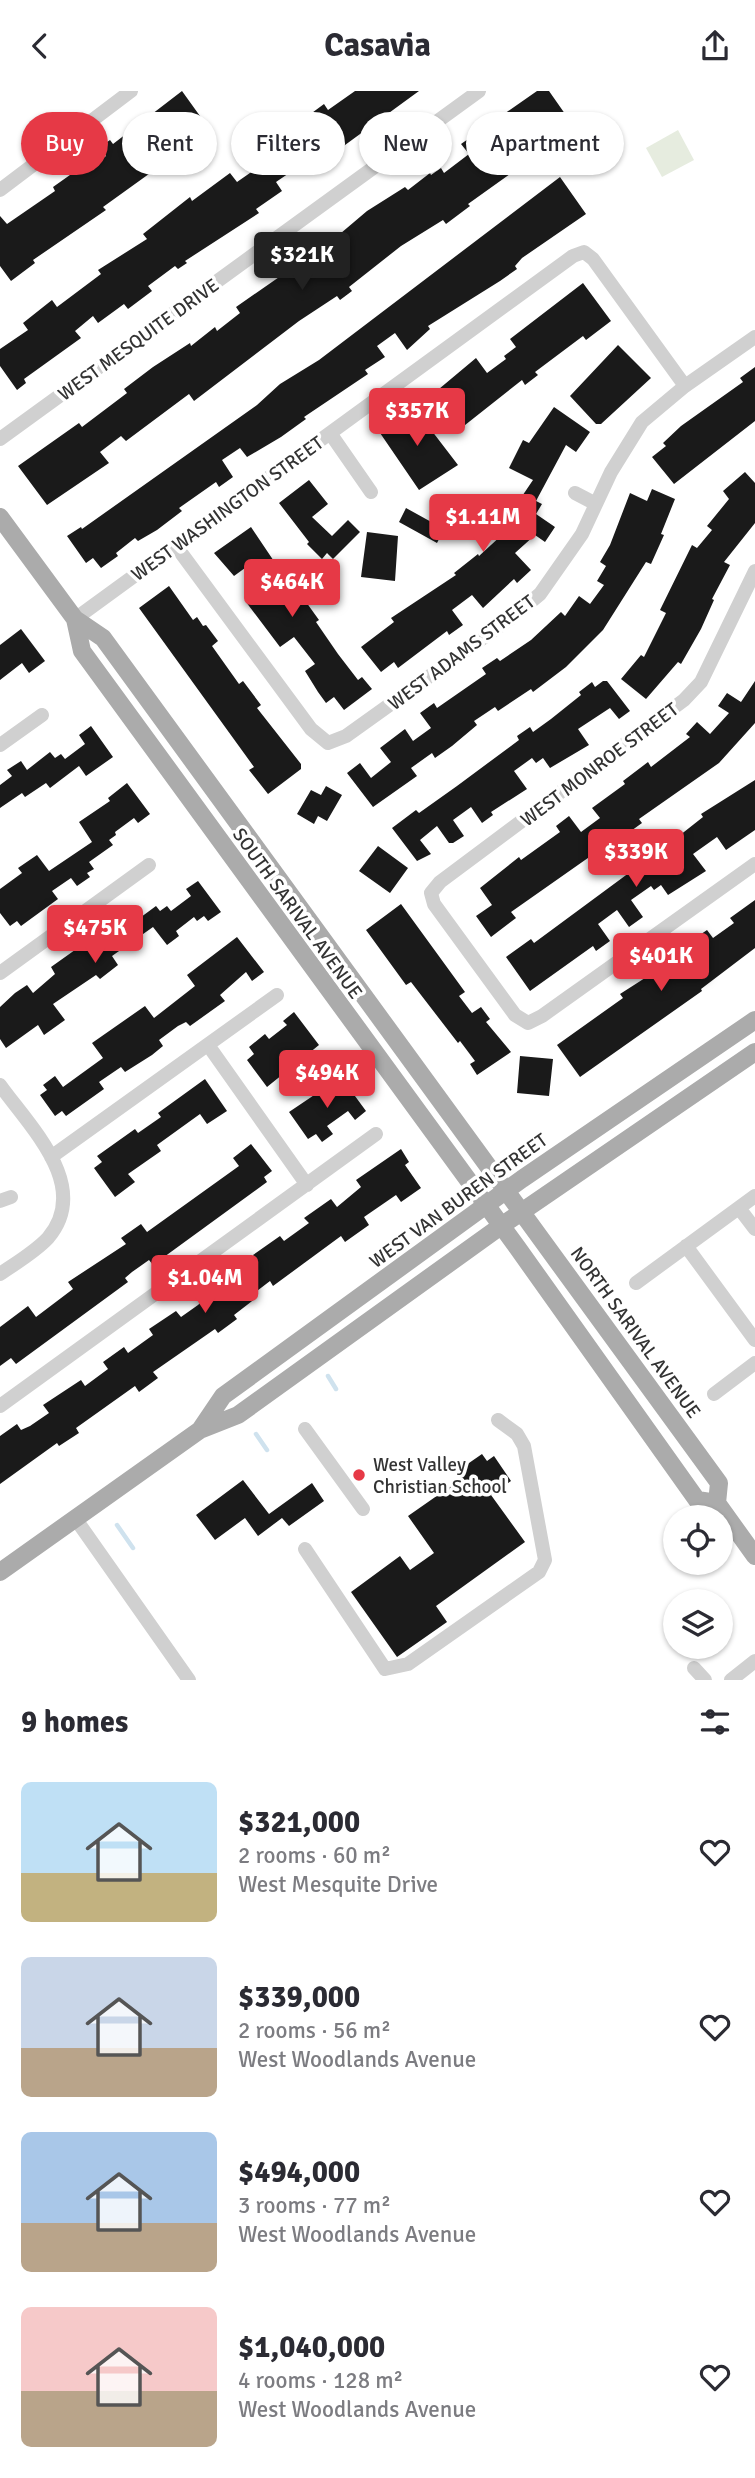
<!DOCTYPE html>
<html lang="en">
<head>
<meta charset="utf-8">
<style>
  :root { --surface:#fff; --page:#f2f2f3; --text:#2b2b33; --muted:#7c7c81; --accent:#e63946 }
  body { margin:0; font-family:Signika,sans-serif; background:var(--page); color:var(--text); height:100vh; display:flex; flex-direction:column; font-size:26px; white-space:nowrap }
  * { box-sizing:border-box; margin:0 }
  p { font-size:23px; color:var(--muted) }
  .icon { flex:none; width:38px; height:38px; fill:none; stroke:currentColor; stroke-width:2; stroke-linecap:round; stroke-linejoin:round }
  .map { position:relative; height:1589px; overflow:hidden }
  .side { display:flex; flex-direction:column; background:var(--surface); flex:1 }
  .side>* { flex:none }
  .hud { position:absolute; left:21px; top:21px; width:714px; height:63px; display:flex; gap:14px }
  .tools { position:absolute; left:663px; top:1414px; display:grid; gap:14px }
  .tools a { display:grid; place-items:center; width:70px; height:70px; border-radius:50%; background:var(--surface); box-shadow:0 2px 5px #0004; font-size:35px }
  .price { position:absolute; translate:-50% -60px; padding:0 16px; border-radius:7px; background:var(--accent); color:#fff; font-size:23px; line-height:46px; filter:drop-shadow(0 2px 4px #0008) }
  .price::after { content:''; position:absolute; left:50%; top:42px; width:21px; height:16px; margin-left:-10px; background:inherit; clip-path:polygon(0 0,100% 0,50% 100%) }
  .price.current { background:#222; color:#fff }
  ul { padding:0; list-style:none }
  li { display:flex; align-items:center; gap:21px; height:175px; padding:0 21px }
  li span { display:grid; place-items:center; flex:none; width:196px; height:140px; border-radius:10px; color:#555 }
  li>.icon { margin-inline-start:auto }
  span .icon { width:84px; height:84px; fill:#fffc; stroke-width:1 }
  li b { font-size:30px }
  h2 { display:flex; justify-content:space-between; align-items:center; height:84px; padding:0 21px; font-size:30px }
  .pill { padding:0 24px; border-radius:32px; background:var(--surface); box-shadow:0 2px 5px #0004; font-size:24px; line-height:63px }
  .pill.current { background:var(--accent); color:#fff }
  header { display:flex; justify-content:space-between; align-items:center; height:91px; padding:0 21px; background:var(--surface); font-size:32px; font-weight:700 }
  .map>svg:first-child { display:block }
</style>
</head>
<body>
<header><svg class="icon" aria-label="back" viewBox="0 0 24 24"><path d="M15 5l-7 7 7 7"/></svg>Casavia<svg class="icon" aria-label="share" viewBox="0 0 24 24"><path d="M12 15V3M7 8l5-5 5 5M5 13v7h14v-7"/></svg></header>
<div class="map">
<svg width="755" height="1589" viewBox="0 0 755 1589">
  <rect width="100%" height="100%" fill="#fff"/>
  <path fill="#e6ecdf" d="M678,39L694,69L662,86L646,57Z"/>
  <g fill="none" stroke-linecap="round" stroke-linejoin="round">
    <path stroke="#cfe2ee" stroke-width="4.5" d="M328,1285L336,1298
      M256,1343L267,1359
      M117,1434L133,1457"/>
  </g>
  <path fill="#1a1a1a" d="M182,0L210,39L103,116L106,119L33,169L35,172L11,190L0,175V125L7,133L55,100L53,96L77,79L80,83L106,65L100,56L110,49L113,53Z
    M355,0H419L319,73L316,69L302,80L298,76L276,91L282,100L256,118L259,122L185,170L187,172L178,178L175,175L148,195L152,200L128,218L124,213L98,232L93,225L75,240L81,247L24,288L26,292L17,299L0,275V258L28,239L23,232L52,209L57,216L101,183L98,179L147,148L143,143L190,106L192,110L230,82L237,91L284,58L278,50L289,42L285,37L298,27L301,30L324,13L328,19Z
    M537,0H549L570,30L559,38L563,43L541,61L468,113L470,115L446,133L443,129L401,155L349,196L352,200L340,209L337,205L299,230L194,310L189,303L126,350L121,345L100,361L109,372L47,414L18,375L79,332L82,336L127,302L124,298L153,276L190,252L191,255L215,236L217,240L240,222L236,216L295,175L299,180L323,162L321,159L367,120L405,96L408,99L430,82L431,84L441,77L444,82L469,63L461,53Z
    M560,86L586,123L522,167L515,175L517,178L500,190L428,235L430,238L407,259L395,242L377,255L385,266L365,279L368,283L304,326L306,328L281,346L247,366L240,357L222,369L233,386L219,396L216,391L179,417L182,420L157,439L138,450L135,447L116,462L118,465L101,477L93,467L86,472L67,445L81,436L82,438L257,314L280,293L319,269Z
    M583,192L611,230L586,249L583,245L535,281L538,284L525,294L522,289L460,338L433,303L476,267L487,282L506,268L504,265L516,256L510,248Z
    M618,254L651,287L601,333H596L570,305Z
    M755,276V330L674,393L652,366L666,355L663,352L681,335L743,291L740,287Z
    M412,314L458,374L419,399L378,339Z
    M554,316L590,341L576,361L566,354L536,410L542,413L536,423L555,436L545,451L535,444L515,462L531,479L517,492L514,488L483,517L472,504L452,519L463,534L449,544L447,540L398,577L394,571L381,581L361,556L394,531L391,527L456,484L454,482L478,463L479,465L516,431L508,426L533,389L509,377L523,349L529,352Z
    M745,381L755,392V432L724,471L730,474L712,508L714,509L701,538L681,573L678,571L646,608L621,588L641,564L644,566L666,522L660,519L692,454L697,457L712,439L707,435L729,408L723,400Z
    M309,389L328,413L312,426L332,445L348,429L360,441L333,468L327,462L322,468L307,453L309,451L279,412Z
    M652,398L675,408L661,443L664,444L651,473L646,471L603,539L566,576L533,601L531,598L498,620L495,616L474,630L477,634L452,655L435,667L432,662L411,677L417,685L373,716L347,682L360,672L371,687L391,671L380,657L405,638L413,650L431,637L420,622L434,612L437,617L486,583L482,577L497,567L500,570L531,549L561,521L565,525L579,505L590,513L604,494L597,490L606,475L600,471L610,454L630,402L647,410Z
    M406,417L444,438L437,452L399,431Z
    M251,436L298,506L301,504L319,529L316,531L338,563L358,589L362,586L372,598L344,619L334,606L326,612L318,601L305,580L315,573L294,546L280,556L246,511L262,500L245,477L234,485L214,462Z
    M367,441L398,445L395,490L361,486Z
    M169,495L193,529L197,526L203,535L206,534L218,550L212,555L239,593L243,590L261,614L257,617L301,673V678L268,703L249,679L254,676L139,517Z
    M21,538L45,570L29,582L22,572L0,589V554Z
    M603,590H607L630,620L619,628L610,617L578,638L589,654L550,677L543,667L536,672L532,667L514,680L527,698L491,721L493,724L482,732L471,716L453,729L464,745L453,752H449L437,735L420,749L431,763L417,770L392,737L416,719L419,722L457,695L519,649L517,645L530,636L533,641L551,628L581,604L579,601L592,591L595,596Z
    M755,590V632L719,672L639,728L642,732L617,750L615,748L511,821L516,827L491,846L476,825L492,814L480,797L519,766L521,769L560,741L556,735L569,725L581,741L600,727L592,717L625,693L623,690L648,671L651,676L690,646L686,643L697,631L710,643L729,622L718,615L727,602L741,611Z
    M91,635L113,666L86,685L79,675L50,697L46,692L25,706L22,702L0,717V694L12,685L7,679L21,670L27,679L50,661L55,667L61,663L65,668L85,653L79,644Z
    M755,689V739L726,759L717,746L693,763L706,780L668,804L661,794L654,799L651,795L631,809L643,826L629,836L617,819L598,833L610,850L596,860L593,855L530,900L506,866L531,848L534,852L637,776L634,772L647,762L651,767L703,726L701,723Z
    M127,692L150,723L138,732L134,727L115,741L116,744L109,749L113,754L89,771L94,778L87,782L90,786L77,795L71,787L52,800L58,808L21,835L17,830L10,835L0,822V798L22,782L18,777L37,764L49,780L92,751L79,731L110,710L108,707Z
    M326,695L342,704L327,730L318,725L314,733L297,723L311,699L321,704Z
    M378,755L408,777L390,802L359,780Z
    M198,790L221,821L208,830L204,825L197,830L194,826L176,840L179,845L167,854L153,836L112,865L118,874L100,888L96,884L53,913L65,929L44,944L38,934L6,957L0,948V916L15,902L27,894L33,902L55,883L51,876L89,849L93,854L101,850L118,838L114,832L126,823L133,832L156,815L160,820L167,815L171,820L191,805L186,798Z
    M755,809V857L701,898L702,900L580,986L557,954L623,907L620,903L684,862L681,857L707,839L713,847L734,832L730,827Z
    M401,813L465,901L459,905L472,922L481,916L490,928L486,931L511,961L477,984L470,973L475,970L460,950L458,952L411,891L406,894L366,839Z
    M237,846L264,881L252,890L246,881L220,904L225,910L190,935L186,931L178,935L159,949L163,955L152,964L125,981L121,976L99,991L104,998L66,1025L62,1020L55,1025L40,1004L47,999L43,994L55,985L63,996L103,967L92,952L145,915L154,927L195,895L187,884Z
    M294,921L319,954L267,996L247,969L254,963L249,956L265,943L269,948L287,934L283,930Z
    M520,965L553,968L549,1005L517,1002Z
    M341,986L366,1020L355,1029L348,1020L327,1035L333,1043L322,1051L316,1043L308,1048L289,1021Z
    M205,988L227,1020L207,1033L200,1023L157,1054L161,1060L128,1083L135,1091L115,1106L94,1077L102,1071L97,1065L135,1038L138,1042L161,1026L158,1022Z
    M251,1053L272,1080L264,1086L267,1091L153,1174L149,1169L132,1181L125,1187L128,1191L16,1273L11,1267L0,1275V1236L28,1215L36,1226L73,1198L68,1191L126,1153L121,1147L141,1133L147,1141L239,1075L233,1067Z
    M401,1058L409,1071L405,1074L421,1097L401,1111L396,1104L364,1126L369,1134L345,1151L341,1145L273,1195L270,1190L253,1203L256,1207L234,1224L237,1228L218,1242L215,1238L153,1281L158,1287L139,1301L135,1295L76,1337L79,1342L59,1355L57,1352L0,1393V1345L17,1333L21,1339L30,1335L49,1322L43,1314L81,1289L85,1295L108,1278L103,1271L124,1256L128,1262L153,1244L149,1238L176,1220L181,1226L198,1214L205,1207L201,1201L228,1182L233,1188L257,1170L253,1164L280,1145L284,1150L309,1132L304,1127L331,1108L337,1116L361,1096L356,1089Z
    M482,1363L487,1370L494,1365L511,1390L491,1404L525,1451L436,1515L447,1531L397,1566L351,1501L400,1465L410,1479L434,1462L408,1425L461,1388L456,1381Z
    M243,1389L269,1423L312,1392L324,1410L289,1435L282,1427L258,1445L245,1427L215,1449L196,1424Z"/>
  <g fill="none" stroke-linecap="round" stroke-linejoin="round">
    <path stroke="#d0d0d0" stroke-width="14" d="M0,99L131,0
      M330,342L371,401
      M0,348L479,0
      M575,402L596,413
      M176,455L311,638L328,652L346,645L511,527L540,503L582,443L611,381L642,331L685,295L755,246
      M755,480L701,591L684,609L440,791L431,802L434,813L515,924L528,932L542,925L755,773
      M75,528L573,165L584,161L593,168L685,295
      M0,654L42,624
      M0,882L149,774
      M208,954L307,1094
      M0,994C30,1036 92,1095 48,1147C35,1161 16,1172 0,1183
      M51,1066L277,904
      M0,1110L11,1106
      M739,1117L755,1138
      M686,1155L755,1249
      M636,1192L755,1105
      M714,1303L755,1272
      M0,1315L376,1043
      M305,1338L363,1418
      M75,1427L189,1589
      M305,1458L385,1578L408,1573L539,1481L545,1469L524,1355L517,1343L498,1329
      M694,1577L705,1589
      M731,1589L755,1570"/>
    <path stroke="#ababab" stroke-width="18" d="M0,426L75,528L103,547L719,1392L717,1412L755,1465
      M75,528L82,560L517,1156L697,1409L717,1412
      M200,1339L223,1305L522,1088L755,929
      M0,1481L200,1339L238,1324L501,1135L755,961"/>
  </g>
  <circle fill="#e63946" stroke="#fff" stroke-width="2.5" cx="359" cy="1384" r="7"/>
  <g text-anchor="middle" stroke-width="7" stroke-linejoin="round" paint-order="stroke">
    <g font-size="19" fill="#333" stroke="#fff">
      <text transform="translate(138 248) rotate(-36)" y="7">WEST MESQUITE DRIVE</text>
      <text transform="translate(227 417) rotate(-36)" y="7">WEST WASHINGTON STREET</text>
      <text transform="translate(461 561) rotate(-37)" y="7">WEST ADAMS STREET</text>
      <text transform="translate(599 673) rotate(-37)" y="7">WEST MONROE STREET</text>
      <text transform="translate(298 822) rotate(54)" y="7">SOUTH SARIVAL AVENUE</text>
      <text transform="translate(458 1109) rotate(-36)" y="7">WEST VAN BUREN STREET</text>
      <text transform="translate(636 1241) rotate(54)" y="7">NORTH SARIVAL AVENUE</text>
    </g>
    <g font-size="19" fill="#333" stroke="#fff" text-anchor="start">
      <text x="373" y="1380">West Valley<tspan x="373" dy="22">Christian School</tspan></text>
    </g>
  </g>
</svg>
<div class="tools">
<a><svg class="icon" aria-label="locate" viewBox="0 0 24 24"><circle cx="12" cy="12" r="6"/><path d="M12 2v4M12 18v4M2 12h4M18 12h4"/></svg></a>
<a><svg class="icon" aria-label="layers" viewBox="0 0 24 24"><path d="M12 4l9 5-9 5-9-5zM3 14l9 5 9-5"/></svg></a>
</div>
<b class="price current" style="left:302px;top:201px">$321K</b>
<b class="price" style="left:417px;top:357px">$357K</b>
<b class="price" style="left:483px;top:463px">$1.11M</b>
<b class="price" style="left:292px;top:528px">$464K</b>
<b class="price" style="left:636px;top:798px">$339K</b>
<b class="price" style="left:95px;top:874px">$475K</b>
<b class="price" style="left:661px;top:902px">$401K</b>
<b class="price" style="left:327px;top:1019px">$494K</b>
<b class="price" style="left:205px;top:1224px">$1.04M</b>
<div class="hud">
<a class="pill current">Buy</a>
<a class="pill">Rent</a>
<a class="pill">Filters</a>
<a class="pill">New</a>
<a class="pill">Apartment</a>
</div>
</div>
<section class="side">
<h2>9 homes<svg class="icon" aria-label="filters" viewBox="0 0 24 24"><path d="M4 7h16M4 17h16"/><circle cx="9" cy="7" r="2"/><circle cx="15" cy="17" r="2"/></svg></h2>
<ul>
<li><span style="background:linear-gradient(#bfe0f5 65%,#c2b280 0)"><svg class="icon" aria-label="home" viewBox="0 0 24 24"><path d="M3 11l9-7 9 7M6 9v11h12V9"/></svg></span><div><b>$321,000</b><p>2 rooms · 60 m²</p><p>West Mesquite Drive</p></div><svg class="icon" aria-label="heart" viewBox="0 0 24 24"><path d="M12 20l-8-8c-3-5 5-10 8-4 3-6 11-1 8 4z"/></svg></li>
<li><span style="background:linear-gradient(#c9d6e8 65%,#b9a48a 0)"><svg class="icon" aria-label="home" viewBox="0 0 24 24"><path d="M3 11l9-7 9 7M6 9v11h12V9"/></svg></span><div><b>$339,000</b><p>2 rooms · 56 m²</p><p>West Woodlands Avenue</p></div><svg class="icon" aria-label="heart" viewBox="0 0 24 24"><path d="M12 20l-8-8c-3-5 5-10 8-4 3-6 11-1 8 4z"/></svg></li>
<li><span style="background:linear-gradient(#a9c7e8 65%,#b9a48a 0)"><svg class="icon" aria-label="home" viewBox="0 0 24 24"><path d="M3 11l9-7 9 7M6 9v11h12V9"/></svg></span><div><b>$494,000</b><p>3 rooms · 77 m²</p><p>West Woodlands Avenue</p></div><svg class="icon" aria-label="heart" viewBox="0 0 24 24"><path d="M12 20l-8-8c-3-5 5-10 8-4 3-6 11-1 8 4z"/></svg></li>
<li><span style="background:linear-gradient(#f6c9c9 60%,#b9a48a 0)"><svg class="icon" aria-label="home" viewBox="0 0 24 24"><path d="M3 11l9-7 9 7M6 9v11h12V9"/></svg></span><div><b>$1,040,000</b><p>4 rooms · 128 m²</p><p>West Woodlands Avenue</p></div><svg class="icon" aria-label="heart" viewBox="0 0 24 24"><path d="M12 20l-8-8c-3-5 5-10 8-4 3-6 11-1 8 4z"/></svg></li>
</ul>
</section>
</body>
</html>
